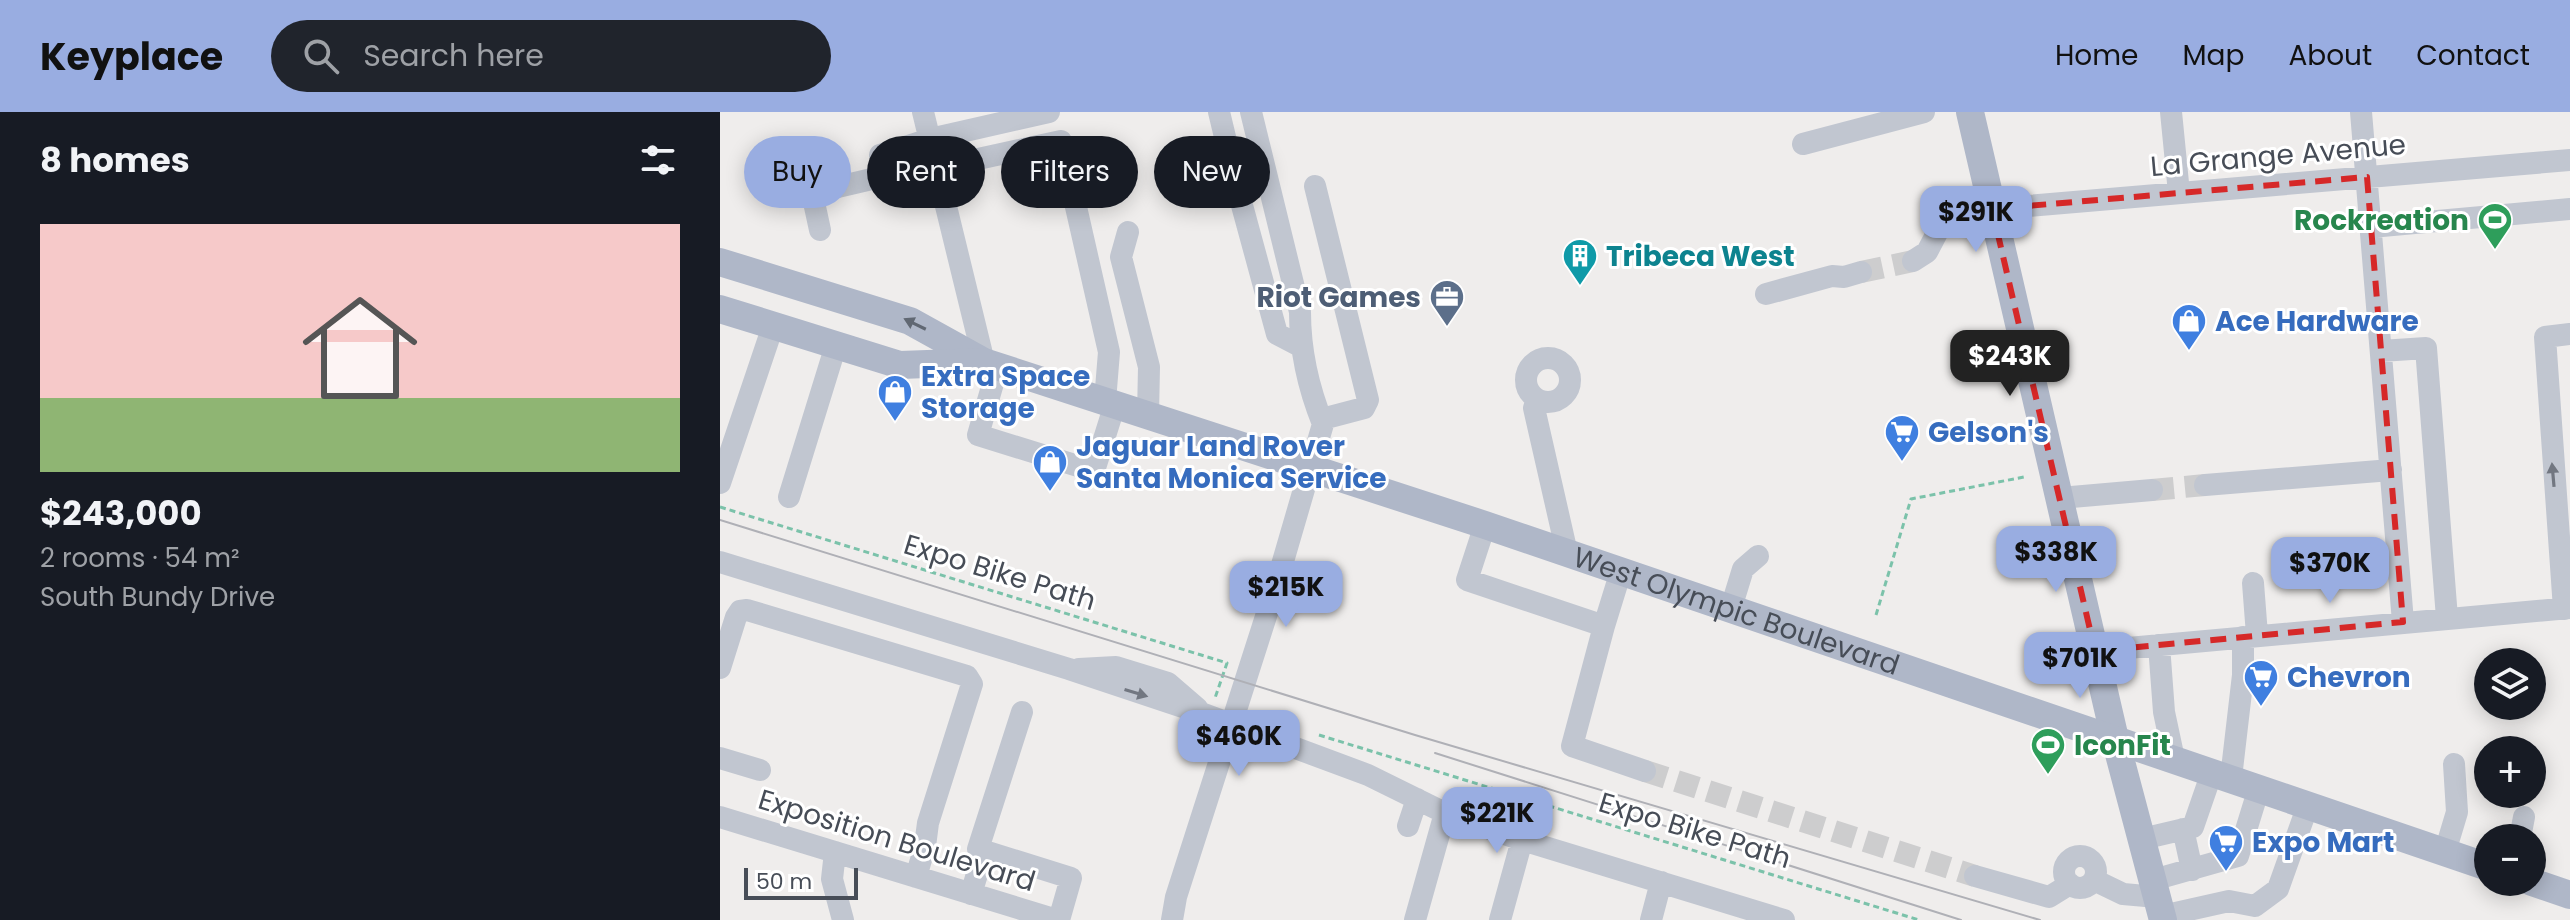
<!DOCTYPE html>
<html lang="en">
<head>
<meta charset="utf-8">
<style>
  :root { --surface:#171b24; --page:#20242c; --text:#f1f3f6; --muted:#9ea1a6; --line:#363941; --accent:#99ade1 }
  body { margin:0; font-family:Poppins,sans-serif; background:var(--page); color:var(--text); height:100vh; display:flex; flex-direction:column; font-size:30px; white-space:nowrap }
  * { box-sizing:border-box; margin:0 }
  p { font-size:26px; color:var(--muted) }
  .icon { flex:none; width:44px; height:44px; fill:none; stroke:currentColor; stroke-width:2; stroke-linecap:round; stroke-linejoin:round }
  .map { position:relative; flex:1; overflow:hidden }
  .details { display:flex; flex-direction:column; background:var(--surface); width:720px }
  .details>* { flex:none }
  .hud { position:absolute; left:24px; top:24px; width:760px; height:72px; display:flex; gap:16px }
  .controls { position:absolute; left:1754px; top:536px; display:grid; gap:16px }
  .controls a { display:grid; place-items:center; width:72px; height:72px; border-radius:50%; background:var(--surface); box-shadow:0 4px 20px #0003; font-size:40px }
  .scale { position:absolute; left:24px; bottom:20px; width:114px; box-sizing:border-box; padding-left:8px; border:4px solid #474d57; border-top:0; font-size:22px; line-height:28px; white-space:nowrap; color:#474d57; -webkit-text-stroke:6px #fff; paint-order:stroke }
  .price { position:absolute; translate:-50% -68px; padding:0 18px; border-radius:16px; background:var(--accent); color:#111; font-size:26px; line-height:52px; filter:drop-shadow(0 2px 4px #0008) }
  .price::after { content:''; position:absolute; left:50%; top:48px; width:24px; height:18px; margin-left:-12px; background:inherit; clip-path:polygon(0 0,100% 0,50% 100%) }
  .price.active { background:#222; color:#fff }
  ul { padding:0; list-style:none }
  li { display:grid; align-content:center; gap:16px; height:424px; padding:0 40px }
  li+li { border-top:2px solid var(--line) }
  li span { display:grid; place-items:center; height:248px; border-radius:0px; color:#555 }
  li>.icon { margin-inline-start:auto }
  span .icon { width:144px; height:144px; fill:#fffc; stroke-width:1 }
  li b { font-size:34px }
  h2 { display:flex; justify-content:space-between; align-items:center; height:96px; padding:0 40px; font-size:34px }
  .tag { padding:0 28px; border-radius:36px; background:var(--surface); box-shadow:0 4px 20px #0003; font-size:28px; line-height:72px }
  .tag.active { background:var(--accent); color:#111 }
  header { display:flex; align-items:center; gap:48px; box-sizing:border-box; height:112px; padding:0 40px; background:var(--accent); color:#111 }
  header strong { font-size:38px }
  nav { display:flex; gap:44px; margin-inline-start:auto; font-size:28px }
  .search { width:560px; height:72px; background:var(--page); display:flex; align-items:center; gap:20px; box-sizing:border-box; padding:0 28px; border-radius:44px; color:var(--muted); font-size:30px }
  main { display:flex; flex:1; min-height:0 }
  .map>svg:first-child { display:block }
</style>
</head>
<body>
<header>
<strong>Keyplace</strong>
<div class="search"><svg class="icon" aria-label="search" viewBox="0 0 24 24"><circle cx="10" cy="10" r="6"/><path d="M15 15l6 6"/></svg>Search here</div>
<nav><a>Home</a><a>Map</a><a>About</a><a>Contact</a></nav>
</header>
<main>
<section class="details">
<h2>8 homes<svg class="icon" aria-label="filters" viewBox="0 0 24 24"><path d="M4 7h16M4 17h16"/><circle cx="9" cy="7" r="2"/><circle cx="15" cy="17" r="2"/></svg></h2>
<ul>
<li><span style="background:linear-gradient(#f6c9c9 70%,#8fb573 0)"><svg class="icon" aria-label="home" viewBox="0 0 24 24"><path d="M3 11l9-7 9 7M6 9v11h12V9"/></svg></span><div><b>$243,000</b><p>2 rooms · 54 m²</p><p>South Bundy Drive</p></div></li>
</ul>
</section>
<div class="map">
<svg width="1850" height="808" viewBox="0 0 1850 808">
  <rect width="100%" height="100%" fill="#efedec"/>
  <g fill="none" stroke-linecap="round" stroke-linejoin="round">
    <path stroke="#cdcdce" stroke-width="22" stroke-dasharray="22 11" stroke-linecap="butt" d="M1141,160L1193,149
      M1432,378L1485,373
      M925,659L1255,764"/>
    <path stroke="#7bc2aa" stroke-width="3" stroke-dasharray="6 4" stroke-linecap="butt" d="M0,395L507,551L495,586
      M1156,503L1191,387L1304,365
      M599,623L1199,808"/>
    <path stroke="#c1c6d0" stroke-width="22" d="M203,0L264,250
      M499,0L517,75L531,72
      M531,0L580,200C580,239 588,275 603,312
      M1451,0L1459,81
      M1641,0L1683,510
      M1083,32L1204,0
      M160,43L210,27L329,0
      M217,56L341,29L389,240L385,289
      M517,75L557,222L580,234
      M1651,115L1850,97
      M100,118L92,81L216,52
      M408,120L401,145L429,255L428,303
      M1193,149L1207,140L1218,119L1234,104L1272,97L1850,48
      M1046,182L1112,164L1124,165L1141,160
      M1661,239L1706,236L1727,506
      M806 268a22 22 0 1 1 44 0a22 22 0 1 1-44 0Z
      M278,254L258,323L374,359L395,292
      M817,288L814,296L847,441
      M0,371L53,214
      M1485,373L1671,358
      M69,385L116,233
      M1340,386L1432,378
      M765,413L747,468L884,514L901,459
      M0,450L349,557L484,602L648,663L725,701L802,728L1064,808
      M1533,471L1537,523
      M1011,496L1023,457L1038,444
      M1844,497L1825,225L1850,222
      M884,514L852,634L925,659
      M1439,533L1444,600L1454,647
      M1375,539L1850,496
      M0,556L16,505L20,499L27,498L247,564L252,572L208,711L205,734L196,765
      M359,557L396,555L448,571L477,596
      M302,600L258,737L351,766L339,808
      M0,646L40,658
      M1511,666L1523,563V525
      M0,705L337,808
      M688,714L697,687
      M1463,717L1472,758
      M1800,726L1804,705
      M1422,727L1473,715L1492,660
      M115,740L112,767L123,808
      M1725,740L1737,700L1734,652
      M1344 760a16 16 0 1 1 32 0a16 16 0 1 1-32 0Z
      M1255,764L1329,785L1350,772
      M1374,768L1403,782L1437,785
      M1433,768L1518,744L1539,676
      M251,782L264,739
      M1442,804L1509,789L1535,794L1558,777L1588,693
      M452,808L456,785L557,470L603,312L606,306L644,296L648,288L595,74
      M695,808L725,701
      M780,808L802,728
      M931,808L941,770"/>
    <g stroke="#afb7c8" stroke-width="28">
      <path d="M1250,0L1395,627L1443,808"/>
      <path id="s1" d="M0,150L190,209L264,250L765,413L1768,755"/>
      <path d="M0,197L180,253L263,250"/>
      <path d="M1812,770L1850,783"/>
    </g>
    <path stroke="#afb0b6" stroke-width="2" d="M0,408L695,623L1320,808
      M715,641L1241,808"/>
  </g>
  <defs><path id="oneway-solid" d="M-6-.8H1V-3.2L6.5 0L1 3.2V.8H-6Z" transform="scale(2)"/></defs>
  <use fill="#616873" href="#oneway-solid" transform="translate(195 212) rotate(-154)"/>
  <g fill="#727781">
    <use href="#oneway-solid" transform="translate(1833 363) rotate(-95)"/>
    <use href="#oneway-solid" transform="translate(416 581) rotate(17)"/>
  </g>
  <path fill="none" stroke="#d62828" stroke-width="6" stroke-dasharray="16 10" stroke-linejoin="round" d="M1647,65L1683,510L1375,539L1272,97Z"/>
  <defs>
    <symbol id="stadium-pin" viewBox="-11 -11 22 30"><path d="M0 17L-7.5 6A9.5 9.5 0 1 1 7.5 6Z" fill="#2e9e5b" stroke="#fff"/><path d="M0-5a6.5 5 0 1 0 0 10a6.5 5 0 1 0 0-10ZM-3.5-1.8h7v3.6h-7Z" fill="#fff"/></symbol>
    <symbol id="building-pin" viewBox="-11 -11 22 30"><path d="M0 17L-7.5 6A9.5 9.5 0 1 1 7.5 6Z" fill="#0f9aa8" stroke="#fff"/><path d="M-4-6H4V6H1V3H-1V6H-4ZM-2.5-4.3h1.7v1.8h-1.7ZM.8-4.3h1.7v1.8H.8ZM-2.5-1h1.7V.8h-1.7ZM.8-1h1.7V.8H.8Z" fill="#fff"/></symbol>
    <symbol id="office-pin" viewBox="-11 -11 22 30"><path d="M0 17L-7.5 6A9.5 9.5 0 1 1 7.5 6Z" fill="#5c6f8a" stroke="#fff"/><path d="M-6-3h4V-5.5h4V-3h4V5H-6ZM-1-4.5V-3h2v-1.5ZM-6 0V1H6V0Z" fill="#fff"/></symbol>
    <symbol id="shop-pin" viewBox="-11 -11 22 30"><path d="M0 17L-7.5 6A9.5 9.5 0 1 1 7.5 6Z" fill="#3f7fe0" stroke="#fff"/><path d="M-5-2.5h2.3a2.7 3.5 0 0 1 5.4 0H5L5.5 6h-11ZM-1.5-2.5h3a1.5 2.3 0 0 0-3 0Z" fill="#fff"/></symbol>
    <symbol id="supermarket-pin" viewBox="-11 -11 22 30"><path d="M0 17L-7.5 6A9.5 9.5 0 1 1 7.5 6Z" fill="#3f7fe0" stroke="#fff"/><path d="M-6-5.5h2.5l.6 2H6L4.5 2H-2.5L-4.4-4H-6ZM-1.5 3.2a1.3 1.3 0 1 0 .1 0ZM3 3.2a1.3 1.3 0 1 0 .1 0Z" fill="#fff"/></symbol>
  </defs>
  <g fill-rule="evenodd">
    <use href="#stadium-pin" x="1755" y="88" width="40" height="54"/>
    <use href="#building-pin" x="840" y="124" width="40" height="54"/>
    <use href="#office-pin" x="707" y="165" width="40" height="54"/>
    <use href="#shop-pin" x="1449" y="189" width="40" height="54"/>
    <use href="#shop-pin" x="155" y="260" width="40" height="54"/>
    <use href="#supermarket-pin" x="1162" y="300" width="40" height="54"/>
    <use href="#shop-pin" x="310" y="330" width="40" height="54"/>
    <use href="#supermarket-pin" x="1521" y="545" width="40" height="54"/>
    <use href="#stadium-pin" x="1308" y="613" width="40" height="54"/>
    <use href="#supermarket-pin" x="1486" y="710" width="40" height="54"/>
  </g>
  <g text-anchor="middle" stroke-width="6" stroke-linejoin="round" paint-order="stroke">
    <g font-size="28" fill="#474d57" stroke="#fff">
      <text transform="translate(1558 43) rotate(-5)" y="10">La Grange Avenue</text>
      <text transform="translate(280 460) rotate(17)" y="10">Expo Bike Path</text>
      <text dy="10" stroke="none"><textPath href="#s1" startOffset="1076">West Olympic Boulevard</textPath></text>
      <text transform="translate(975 718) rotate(17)" y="10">Expo Bike Path</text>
      <text transform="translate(177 728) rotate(17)" y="10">Exposition Boulevard</text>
    </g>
    <g font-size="28" font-weight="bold" fill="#27864d" stroke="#fff" text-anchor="end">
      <text x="1749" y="118">Rockreation</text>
      <text x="1354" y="643" text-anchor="start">IconFit</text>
    </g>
    <g font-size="28" font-weight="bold" fill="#0d838f" stroke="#fff" text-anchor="start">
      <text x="886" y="154">Tribeca West</text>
    </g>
    <g font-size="28" font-weight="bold" fill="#4e5e75" stroke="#fff" text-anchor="end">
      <text x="701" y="195">Riot Games</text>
    </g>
    <g font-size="28" font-weight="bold" fill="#366cbe" stroke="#fff" text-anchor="start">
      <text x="1495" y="219">Ace Hardware</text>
      <text x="201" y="274">Extra Space<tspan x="201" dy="32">Storage</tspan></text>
      <text x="1208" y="330">Gelson's</text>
      <text x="356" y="344">Jaguar Land Rover<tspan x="356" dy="32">Santa Monica Service</tspan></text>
      <text x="1567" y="575">Chevron</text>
      <text x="1532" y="740">Expo Mart</text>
    </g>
  </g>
</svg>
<div class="controls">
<a><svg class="icon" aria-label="layers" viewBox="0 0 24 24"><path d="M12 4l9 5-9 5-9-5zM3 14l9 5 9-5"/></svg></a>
<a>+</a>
<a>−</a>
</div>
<div class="scale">50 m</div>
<b class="price" style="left:1256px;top:142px">$291K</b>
<b class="price active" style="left:1290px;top:286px">$243K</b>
<b class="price" style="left:1336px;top:482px">$338K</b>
<b class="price" style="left:1610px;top:493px">$370K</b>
<b class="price" style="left:566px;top:517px">$215K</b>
<b class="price" style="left:1360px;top:588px">$701K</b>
<b class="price" style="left:519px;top:666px">$460K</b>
<b class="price" style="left:777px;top:743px">$221K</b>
<div class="hud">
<a class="tag active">Buy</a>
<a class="tag">Rent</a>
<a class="tag">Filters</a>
<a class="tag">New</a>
</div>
</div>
</main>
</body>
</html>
